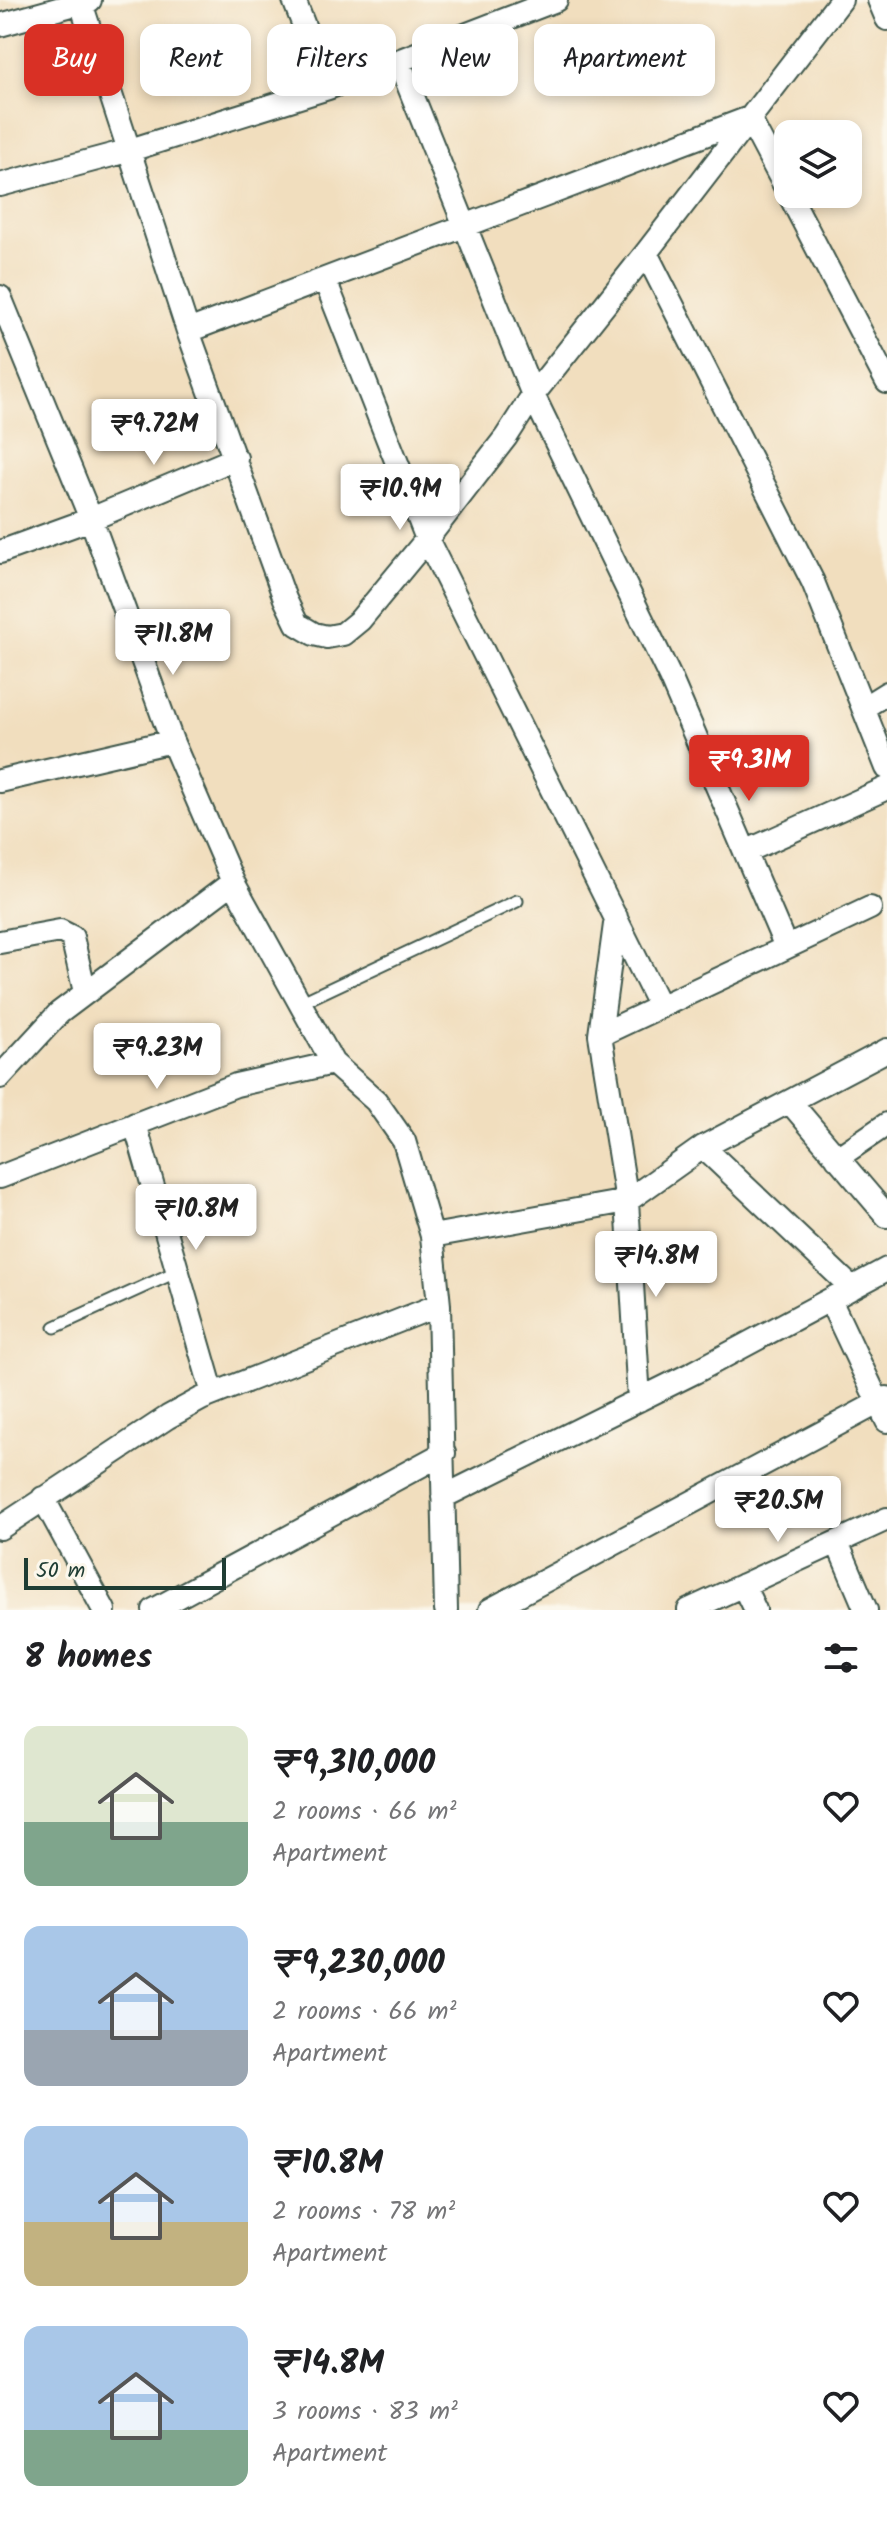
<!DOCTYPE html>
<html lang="en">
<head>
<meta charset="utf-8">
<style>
  :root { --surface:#fff; --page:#f2f2f2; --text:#202124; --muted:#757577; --accent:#d93025 }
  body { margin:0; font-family:Kalam,sans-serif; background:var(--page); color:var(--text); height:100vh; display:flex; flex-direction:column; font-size:30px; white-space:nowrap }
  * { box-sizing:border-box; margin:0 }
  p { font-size:26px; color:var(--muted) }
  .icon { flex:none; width:44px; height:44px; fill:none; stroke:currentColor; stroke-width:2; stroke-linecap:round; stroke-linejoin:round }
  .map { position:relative; height:1610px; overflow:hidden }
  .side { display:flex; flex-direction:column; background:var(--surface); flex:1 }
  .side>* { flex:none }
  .banner { position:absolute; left:24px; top:24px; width:840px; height:72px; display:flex; gap:16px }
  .fabs { position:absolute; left:774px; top:120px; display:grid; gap:16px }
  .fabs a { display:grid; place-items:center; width:88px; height:88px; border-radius:16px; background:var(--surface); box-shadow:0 4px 12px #0003; font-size:40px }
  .scale { position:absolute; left:24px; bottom:20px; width:202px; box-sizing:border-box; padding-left:8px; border:4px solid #1f3d34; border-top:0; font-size:22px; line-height:28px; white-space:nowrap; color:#1f3d34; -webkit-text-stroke:6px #fbf7ec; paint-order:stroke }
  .price { position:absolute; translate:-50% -68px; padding:0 18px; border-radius:8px; background:#fff; color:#222; font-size:26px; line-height:52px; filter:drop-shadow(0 2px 4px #0008) }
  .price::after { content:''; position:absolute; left:50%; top:48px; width:24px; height:18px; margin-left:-12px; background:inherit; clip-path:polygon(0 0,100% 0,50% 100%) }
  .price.on { background:var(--accent); color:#fff }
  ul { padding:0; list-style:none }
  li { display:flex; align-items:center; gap:24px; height:200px; padding:0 24px }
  li span { display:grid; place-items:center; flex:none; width:224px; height:160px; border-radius:16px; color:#555 }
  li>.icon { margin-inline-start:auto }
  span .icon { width:96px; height:96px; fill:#fffc; stroke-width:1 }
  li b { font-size:34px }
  h2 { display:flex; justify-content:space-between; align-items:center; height:96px; padding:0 24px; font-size:34px }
  .tag { padding:0 28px; border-radius:16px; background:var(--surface); box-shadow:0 4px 12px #0003; font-size:28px; line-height:72px }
  .tag.on { background:var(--accent); color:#fff }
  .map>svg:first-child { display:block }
</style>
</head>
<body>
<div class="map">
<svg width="887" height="1610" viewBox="0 0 887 1610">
  <rect width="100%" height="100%" fill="#fbf7ec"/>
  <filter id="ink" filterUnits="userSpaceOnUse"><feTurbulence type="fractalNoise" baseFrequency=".0125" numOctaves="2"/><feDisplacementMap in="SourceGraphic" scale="16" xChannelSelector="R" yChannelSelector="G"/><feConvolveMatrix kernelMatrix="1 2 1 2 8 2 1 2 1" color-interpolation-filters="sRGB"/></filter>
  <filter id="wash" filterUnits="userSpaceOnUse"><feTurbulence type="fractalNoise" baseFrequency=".006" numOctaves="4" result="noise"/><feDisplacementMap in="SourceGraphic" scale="32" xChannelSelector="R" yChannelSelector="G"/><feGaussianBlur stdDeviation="1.8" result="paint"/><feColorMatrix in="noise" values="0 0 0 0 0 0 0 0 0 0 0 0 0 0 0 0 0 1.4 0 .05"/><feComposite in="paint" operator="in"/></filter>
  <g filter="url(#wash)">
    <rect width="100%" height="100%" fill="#f1debe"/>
  </g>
  <g filter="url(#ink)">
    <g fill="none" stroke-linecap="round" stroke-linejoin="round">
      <defs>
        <path id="service" d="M300,1003L517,901
          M55,1327L178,1271"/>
        <path id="minor" d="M80,0L188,331L285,599L297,624L314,634L327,637L343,634L360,620L427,539L506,437L533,395L646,253L841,0
          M294,0L328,88
          M879,0L887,19
          M0,25L90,0
          M399,62L533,395L670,677L786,947
          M0,185L127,151L328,88L556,0
          M789,194L887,382
          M646,253L813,582L887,768
          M325,280L427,539L660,1007
          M0,297L91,519L172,741L233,882L333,1063L376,1101L404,1141L432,1236L439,1305L446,1610
          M188,331L749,118L788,192
          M0,552L91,519L236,458
          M863,708L887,693
          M0,781L172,741
          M745,852L887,788
          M616,917L600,1035L627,1201L639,1400
          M0,942L60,931L72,937L85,992
          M600,1035L870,908
          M0,1077L59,1013L233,882
          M790,1102L887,1216
          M135,1124L213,1394
          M703,1147L852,1288
          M837,1158L887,1124
          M0,1177L236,1085L333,1063
          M432,1236L627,1201L703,1147L887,1050
          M830,1300L887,1421
          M443,1497L695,1372L887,1269
          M43,1498L104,1610
          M0,1528L168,1417L201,1399L439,1305
          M837,1542L866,1610
          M743,1585L755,1610
          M154,1610L444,1453
          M490,1610L887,1398
          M689,1610L887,1519"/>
      </defs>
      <use href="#service" stroke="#3e5549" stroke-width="15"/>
      <use href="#minor" stroke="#3e5549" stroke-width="26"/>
      <use href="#service" stroke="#fff" stroke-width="11"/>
      <use href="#minor" stroke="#fff" stroke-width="22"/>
    </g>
  </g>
</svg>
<div class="fabs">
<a><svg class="icon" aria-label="layers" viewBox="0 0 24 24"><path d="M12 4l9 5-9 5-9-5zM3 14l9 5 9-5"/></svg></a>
</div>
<div class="scale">50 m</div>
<b class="price" style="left:154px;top:467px">₹9.72M</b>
<b class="price" style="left:400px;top:532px">₹10.9M</b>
<b class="price" style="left:173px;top:677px">₹11.8M</b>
<b class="price on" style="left:749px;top:803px">₹9.31M</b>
<b class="price" style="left:157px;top:1091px">₹9.23M</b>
<b class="price" style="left:196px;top:1252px">₹10.8M</b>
<b class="price" style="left:656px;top:1299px">₹14.8M</b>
<b class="price" style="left:778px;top:1544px">₹20.5M</b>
<div class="banner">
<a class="tag on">Buy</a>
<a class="tag">Rent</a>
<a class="tag">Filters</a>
<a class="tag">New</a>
<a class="tag">Apartment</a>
</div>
</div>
<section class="side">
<h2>8 homes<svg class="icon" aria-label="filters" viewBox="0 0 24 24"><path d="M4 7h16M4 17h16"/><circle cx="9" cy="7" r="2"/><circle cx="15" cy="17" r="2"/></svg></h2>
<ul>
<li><span style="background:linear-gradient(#dfe7d0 60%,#7fa58c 0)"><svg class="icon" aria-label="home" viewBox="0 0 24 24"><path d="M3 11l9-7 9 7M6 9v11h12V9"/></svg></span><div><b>₹9,310,000</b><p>2 rooms · 66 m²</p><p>Apartment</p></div><svg class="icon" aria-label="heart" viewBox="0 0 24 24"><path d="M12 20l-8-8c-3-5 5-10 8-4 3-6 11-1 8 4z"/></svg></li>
<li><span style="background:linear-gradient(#a9c7e8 65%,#9aa5b1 0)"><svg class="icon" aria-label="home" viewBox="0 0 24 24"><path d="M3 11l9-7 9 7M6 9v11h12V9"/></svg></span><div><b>₹9,230,000</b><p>2 rooms · 66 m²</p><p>Apartment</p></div><svg class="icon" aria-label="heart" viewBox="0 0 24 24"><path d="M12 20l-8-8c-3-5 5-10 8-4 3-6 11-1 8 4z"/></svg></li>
<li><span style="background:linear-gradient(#a9c7e8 60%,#c2b280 0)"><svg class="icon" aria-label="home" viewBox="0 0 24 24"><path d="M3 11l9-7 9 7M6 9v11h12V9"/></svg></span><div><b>₹10.8M</b><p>2 rooms · 78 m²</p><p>Apartment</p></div><svg class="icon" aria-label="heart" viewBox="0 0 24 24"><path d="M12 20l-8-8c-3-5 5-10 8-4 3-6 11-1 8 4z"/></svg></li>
<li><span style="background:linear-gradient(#a9c7e8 65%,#7fa58c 0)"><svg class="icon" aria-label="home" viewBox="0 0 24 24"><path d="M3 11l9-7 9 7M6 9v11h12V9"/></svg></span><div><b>₹14.8M</b><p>3 rooms · 83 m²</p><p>Apartment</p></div><svg class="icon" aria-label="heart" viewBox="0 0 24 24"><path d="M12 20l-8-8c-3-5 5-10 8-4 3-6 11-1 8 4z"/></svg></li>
</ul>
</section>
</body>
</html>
